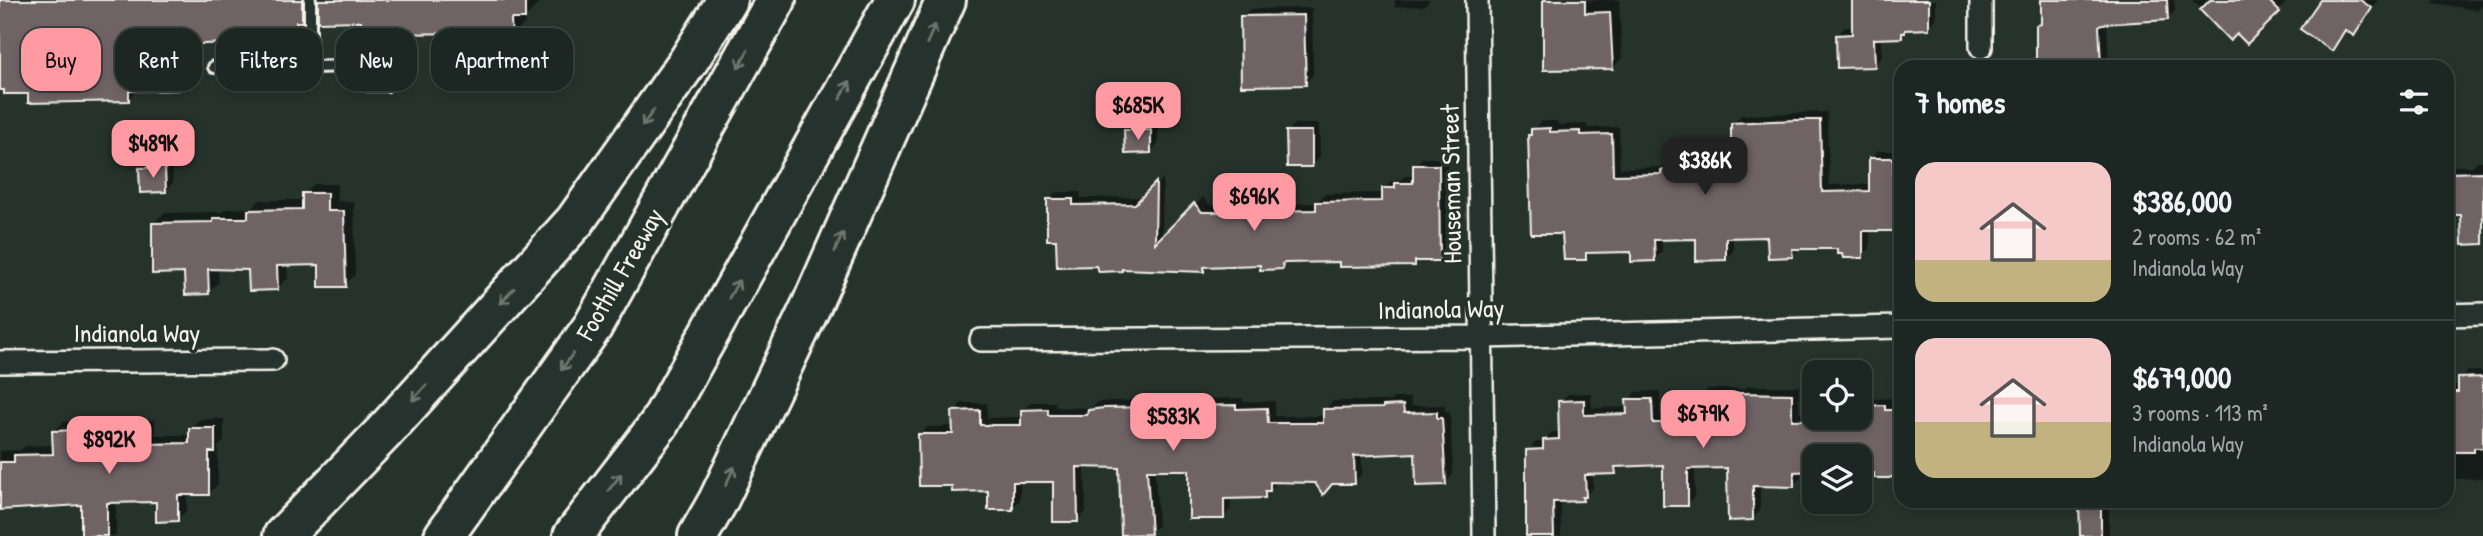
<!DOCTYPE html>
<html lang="en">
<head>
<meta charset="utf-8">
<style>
  :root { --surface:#1c2622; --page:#252e2a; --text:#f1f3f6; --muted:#a0a5a5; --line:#3a4340; --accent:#ff9aa2 }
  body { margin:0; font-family:"Patrick Hand",sans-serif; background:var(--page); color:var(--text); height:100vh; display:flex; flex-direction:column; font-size:26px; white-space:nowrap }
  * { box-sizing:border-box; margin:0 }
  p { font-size:23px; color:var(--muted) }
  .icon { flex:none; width:38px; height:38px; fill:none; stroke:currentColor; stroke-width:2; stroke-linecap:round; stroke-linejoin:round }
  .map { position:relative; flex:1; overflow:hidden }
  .sheet { position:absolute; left:1894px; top:60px; width:560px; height:448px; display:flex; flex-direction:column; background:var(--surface); border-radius:21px; box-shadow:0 4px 10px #0003,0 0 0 2px var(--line) }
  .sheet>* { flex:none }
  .banner { position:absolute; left:21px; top:28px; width:665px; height:63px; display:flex; gap:14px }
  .controls { position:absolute; left:1802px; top:360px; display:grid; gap:14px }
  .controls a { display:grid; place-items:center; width:70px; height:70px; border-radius:14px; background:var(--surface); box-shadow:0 4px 10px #0003,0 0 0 2px var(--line); font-size:35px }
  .price { position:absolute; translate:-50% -60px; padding:0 16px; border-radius:14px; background:var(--accent); color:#111; font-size:23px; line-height:46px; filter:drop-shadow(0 2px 4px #0008) }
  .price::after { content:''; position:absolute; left:50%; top:42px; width:21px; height:16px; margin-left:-10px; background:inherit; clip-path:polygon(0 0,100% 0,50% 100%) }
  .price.on { background:#222; color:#fff }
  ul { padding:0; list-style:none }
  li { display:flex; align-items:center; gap:21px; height:175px; padding:0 21px }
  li+li { border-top:2px solid var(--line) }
  li span { display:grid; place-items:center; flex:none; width:196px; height:140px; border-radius:21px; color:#555 }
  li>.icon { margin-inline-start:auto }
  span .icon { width:84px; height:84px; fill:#fffc; stroke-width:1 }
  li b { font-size:30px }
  h2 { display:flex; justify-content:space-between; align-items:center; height:84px; padding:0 21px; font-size:30px }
  .pill { padding:0 24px; border-radius:21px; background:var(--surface); box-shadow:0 4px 10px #0003,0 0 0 2px var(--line); font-size:24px; line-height:63px }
  .pill.on { background:var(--accent); color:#111 }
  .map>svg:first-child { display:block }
</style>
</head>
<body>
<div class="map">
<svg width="2483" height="536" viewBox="0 0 2483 536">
  <rect width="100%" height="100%" fill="#26332d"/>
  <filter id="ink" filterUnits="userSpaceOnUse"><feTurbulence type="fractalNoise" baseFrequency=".0143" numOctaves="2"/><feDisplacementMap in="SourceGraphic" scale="14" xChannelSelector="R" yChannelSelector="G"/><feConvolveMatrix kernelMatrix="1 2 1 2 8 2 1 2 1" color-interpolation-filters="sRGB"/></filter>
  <g filter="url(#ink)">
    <path fill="#0007" d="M0,0H315V7L309,13L305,32L291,46L258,40L192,42L193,75L179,88L138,89L129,99L0,88Z
      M319,0H539V3L525,18V23L515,33V63L501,77L472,32H401L402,76L388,90L363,19Z
      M1395,0H1430L1424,6L1395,7Z
      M1544,0H1619L1622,58L1613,68Z
      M1853,0H1936V19L1928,27L1910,28L1901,37H1881L1882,57L1874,65L1837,35L1845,27H1854Z
      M2043,0H2174L2175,11L2167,19L2107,22L2109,66H2038V25L2043,20Z
      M2192,0H2284L2286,3L2247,42L2237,32L2230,38Z
      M2323,0H2378L2362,26L2354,34L2347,29L2332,48Z
      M2434,0H2483V4L2477,10L2433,3Z
      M1312,8L1313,75L1305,83L1242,17L1250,9Z
      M1827,112L1829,185L1871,184L1870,159L1878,151H1900V229H1870V248L1862,256L1839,247L1800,248L1792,255L1768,235L1733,236V251L1725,259L1698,237L1662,238V252L1654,260L1633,250L1592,251L1586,258L1564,232L1530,135L1541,121H1557L1558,125L1587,124V128L1619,127L1620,168L1666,167L1670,163L1733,164V123L1741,115Z
      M1158,122V144L1150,152L1126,131L1134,123Z
      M1295,124H1319L1320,157L1312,165L1287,132Z
      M1422,158H1447V251L1439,259H1420L1414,265L1341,260L1288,261L1282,267L1261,263L1209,265L1204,270L1150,268L1100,270L1097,265L1058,238L1048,200L1056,192H1080L1081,198L1145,197L1163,178L1162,238L1203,197L1210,205L1236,204L1244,195L1279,194V204L1316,203L1325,194L1384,193V189L1392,181H1399L1405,176H1415L1414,166Z
      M149,160H172L173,183L165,191L141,168Z
      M2477,161H2483V242L2463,213H2446V166H2473Z
      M314,184H337V201H354L355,275L345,285L321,264H287L288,278L277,288L250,268H218L219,282L208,292L186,271L154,223L164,213L222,212L225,209L252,208L260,200H304V194Z
      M2468,371H2483V478L2456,479L2446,489V389L2450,385H2460V379Z
      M1748,386H1799V412H1815V418H1860V388L1868,387L1869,399L1900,398V472L1889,476L1875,471L1860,457H1815L1801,470V477L1793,485H1760V511L1752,519L1729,467H1695V496L1687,504L1665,464L1623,465L1615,472L1593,473V488L1582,500H1561V536H1528V451L1536,442H1544L1552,432H1561L1560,402L1568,394L1591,393L1592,408L1628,407V400L1636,392L1660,391V416H1700V397L1708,389H1745Z
      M1243,398V402L1275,401V416H1325V409L1333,401H1391L1393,398H1410L1411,406L1445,405V411H1450L1453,475L1445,483L1417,451L1362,454V474L1354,482L1278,481L1264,496L1231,497V509L1223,517L1190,468L1155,469L1158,525L1150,533L1121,466H1085L1086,512L1078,520L1055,480H1020V500L1012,508L989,489L954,484L920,435L928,427L954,426V411L962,403H987V418L1023,417V410L1031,402H1055L1056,407L1092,408L1098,402L1113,401Z
      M200,419H224V441L218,447V484L209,493L187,494V510L177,520L158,500L116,501V536H83V503L0,508V451L21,450L25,446L54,445V431L64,422L88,421V436H124V430L134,420H155V435H191L190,428Z
      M1938,500H1968L1961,508H1938Z
      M2078,500H2109V536H2082L2081,512H2078Z"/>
    <path fill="#706466" stroke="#f4f1e8" stroke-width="2" d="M0,0H302V22H296V32H292V47L256,48V42L178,45L179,90L129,91V101L28,103V94H4V90H0Z
      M318,0H525V19H511L512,39H501L502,78L472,79L471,33L388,34L389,92H366L365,62H362L361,21L318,22Z
      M1543,0H1585V13L1610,12L1613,69L1543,70Z
      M1852,0H1929V29L1905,30V33H1902V38L1874,39L1875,67L1837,68L1836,35L1852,34Z
      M2041,0H2167L2168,20L2102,24L2099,26L2101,65L2036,66V25L2041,24Z
      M2210,0H2268L2280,12L2247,44L2237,34L2230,41L2200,10Z
      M2320,0H2360L2372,8L2354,36L2345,30L2332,51L2300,29Z
      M1304,15L1306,85L1241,86L1240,16Z
      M1795,120H1820L1822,192L1869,191V158H1893V182H1900V231H1863V258H1843L1842,254H1837V249H1792L1793,257L1768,258L1767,237L1726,238V260L1696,261V239L1654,240L1655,261L1631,262V252L1586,253V260H1564L1562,234H1531L1528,135H1531V129L1550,128V132L1580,131V135L1612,134L1613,175L1661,174V170L1731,171V123Z
      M1124,130H1151V153L1125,154Z
      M1286,131H1312V167H1287Z
      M1413,165H1439L1440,261H1415V266L1339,267V262L1285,263L1282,264L1283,269L1260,270V265L1204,267V272L1122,269V271L1099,272L1096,266L1057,267L1056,240H1047V199H1073V205L1135,204L1156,182L1155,243L1194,203L1202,212H1234V202L1271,201V211L1316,210V202L1382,201V188H1395V183H1413Z
      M165,167L166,192L140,193L139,168Z
      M2483,172V244L2462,245L2461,215H2446V173Z
      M302,193H327V211H344L346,287H319V265L277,266L278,290L249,291L248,270L208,269L209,294L185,295L184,273L152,274V223L213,222V218H248V210L302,209Z
      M2483,377V448H2474V452H2446V392H2458V378Z
      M1738,393L1792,394V420L1860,418V406L1885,405V410H1900V474L1889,478H1874V473H1860V457H1815V471L1794,472V487L1753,486V520L1728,521L1727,468L1688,469V506H1663V465L1615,467L1616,474L1585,475L1586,497H1582L1583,501L1553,502L1554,536H1526V450L1543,449V440L1559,439L1558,401L1584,400V415L1627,414L1626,399H1652L1653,423H1698V396H1738Z
      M1236,405V409L1267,408L1268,423H1323V409L1383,408V406L1403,405L1404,413L1437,412V418H1442L1446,485L1416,486L1415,453L1354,456L1355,484H1332L1323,495L1315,483L1270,482V491H1265V498L1224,499V519H1189V470H1147L1151,534L1121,535L1119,468L1077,467L1078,522H1053V482H1013V510H988V491L952,492V486H919L918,434H953L952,411L980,410V425H1021V410L1048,409V415H1087L1088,410L1104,408Z
      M189,428H215V452H209V495H178V521L156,522V502L107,503V536H81V505L0,510V462H14V455L53,454L52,431L79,430V445H122V429H146V444L189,443Z
      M2079,500H2101V536H2080Z"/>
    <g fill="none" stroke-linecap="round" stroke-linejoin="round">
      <defs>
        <path id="lane" d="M214,67H310V0
          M310,67L355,66"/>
        <path id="street" d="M1477,0L1484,536
          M1981,0V47
          M2446,315L2483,314
          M981,340L1481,337L1900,327
          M0,362L273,360"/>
        <path id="highway" d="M283,536L384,432L575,221L689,60L727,0
          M444,536L593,326L776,0
          M573,536L659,424L895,0
          M698,536L718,501L812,304L946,0"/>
      </defs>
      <use href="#lane" stroke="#f4f1e8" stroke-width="16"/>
      <use href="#street" stroke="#f4f1e8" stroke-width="26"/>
      <use href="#highway" stroke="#f4f1e8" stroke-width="44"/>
      <use href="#lane" stroke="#26332d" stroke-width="10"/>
      <use href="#street" stroke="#26332d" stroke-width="21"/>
      <use href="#highway" stroke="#26332d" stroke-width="38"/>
    </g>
    <defs><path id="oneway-shaft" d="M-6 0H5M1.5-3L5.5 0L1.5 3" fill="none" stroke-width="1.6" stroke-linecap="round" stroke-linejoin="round" transform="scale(1.75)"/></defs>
    <g stroke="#6e766e">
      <use href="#oneway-shaft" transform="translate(931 34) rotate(-66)"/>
      <use href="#oneway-shaft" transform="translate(743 59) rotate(119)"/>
      <use href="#oneway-shaft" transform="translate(845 90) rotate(-61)"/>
      <use href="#oneway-shaft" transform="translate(648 118) rotate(125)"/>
      <use href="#oneway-shaft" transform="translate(839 242) rotate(-66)"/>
      <use href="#oneway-shaft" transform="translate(734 289) rotate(-61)"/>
      <use href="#oneway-shaft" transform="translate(507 296) rotate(132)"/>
      <use href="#oneway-shaft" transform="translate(567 362) rotate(125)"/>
      <use href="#oneway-shaft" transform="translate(419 393) rotate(132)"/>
      <use href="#oneway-shaft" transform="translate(730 476) rotate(-65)"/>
      <use href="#oneway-shaft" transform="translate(615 482) rotate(-52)"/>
    </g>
  </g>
  <g text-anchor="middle" stroke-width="7" stroke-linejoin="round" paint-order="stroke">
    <g font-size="26" fill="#f4f1e8" stroke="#26332d">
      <text transform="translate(1451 184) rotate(-91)" y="9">Houseman Street</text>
      <text transform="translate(620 274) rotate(-60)" y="9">Foothill Freeway</text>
      <text transform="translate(1441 309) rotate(-1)" y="9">Indianola Way</text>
      <text x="137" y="342">Indianola Way</text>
    </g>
  </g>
</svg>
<div class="controls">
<a><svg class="icon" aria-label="locate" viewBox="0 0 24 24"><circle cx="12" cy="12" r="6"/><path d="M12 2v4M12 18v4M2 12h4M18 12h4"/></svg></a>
<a><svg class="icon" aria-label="layers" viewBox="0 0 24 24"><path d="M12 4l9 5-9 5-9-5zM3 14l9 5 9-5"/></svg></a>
</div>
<b class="price" style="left:1138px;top:142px">$685K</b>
<b class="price" style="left:153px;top:180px">$489K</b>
<b class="price on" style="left:1705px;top:197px">$386K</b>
<b class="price" style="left:1254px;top:233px">$696K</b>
<b class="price" style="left:1703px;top:450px">$679K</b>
<b class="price" style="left:1173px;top:453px">$583K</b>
<b class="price" style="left:109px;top:476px">$892K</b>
<div class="banner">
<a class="pill on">Buy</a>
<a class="pill">Rent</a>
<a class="pill">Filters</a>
<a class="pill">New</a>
<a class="pill">Apartment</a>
</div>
<section class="sheet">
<h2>7 homes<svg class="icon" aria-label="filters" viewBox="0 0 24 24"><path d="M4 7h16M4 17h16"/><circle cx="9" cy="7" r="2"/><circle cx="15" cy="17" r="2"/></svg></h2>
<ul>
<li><span style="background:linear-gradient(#f6c9c9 70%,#c2b280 0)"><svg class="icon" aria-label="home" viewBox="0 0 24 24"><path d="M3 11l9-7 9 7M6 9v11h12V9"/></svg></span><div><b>$386,000</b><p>2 rooms · 62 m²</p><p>Indianola Way</p></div></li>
<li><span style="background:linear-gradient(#f6c9c9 60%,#c2b280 0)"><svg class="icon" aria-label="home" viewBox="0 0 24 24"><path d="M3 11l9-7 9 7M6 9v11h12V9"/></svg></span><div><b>$679,000</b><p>3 rooms · 113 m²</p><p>Indianola Way</p></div></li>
</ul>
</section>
</div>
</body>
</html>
